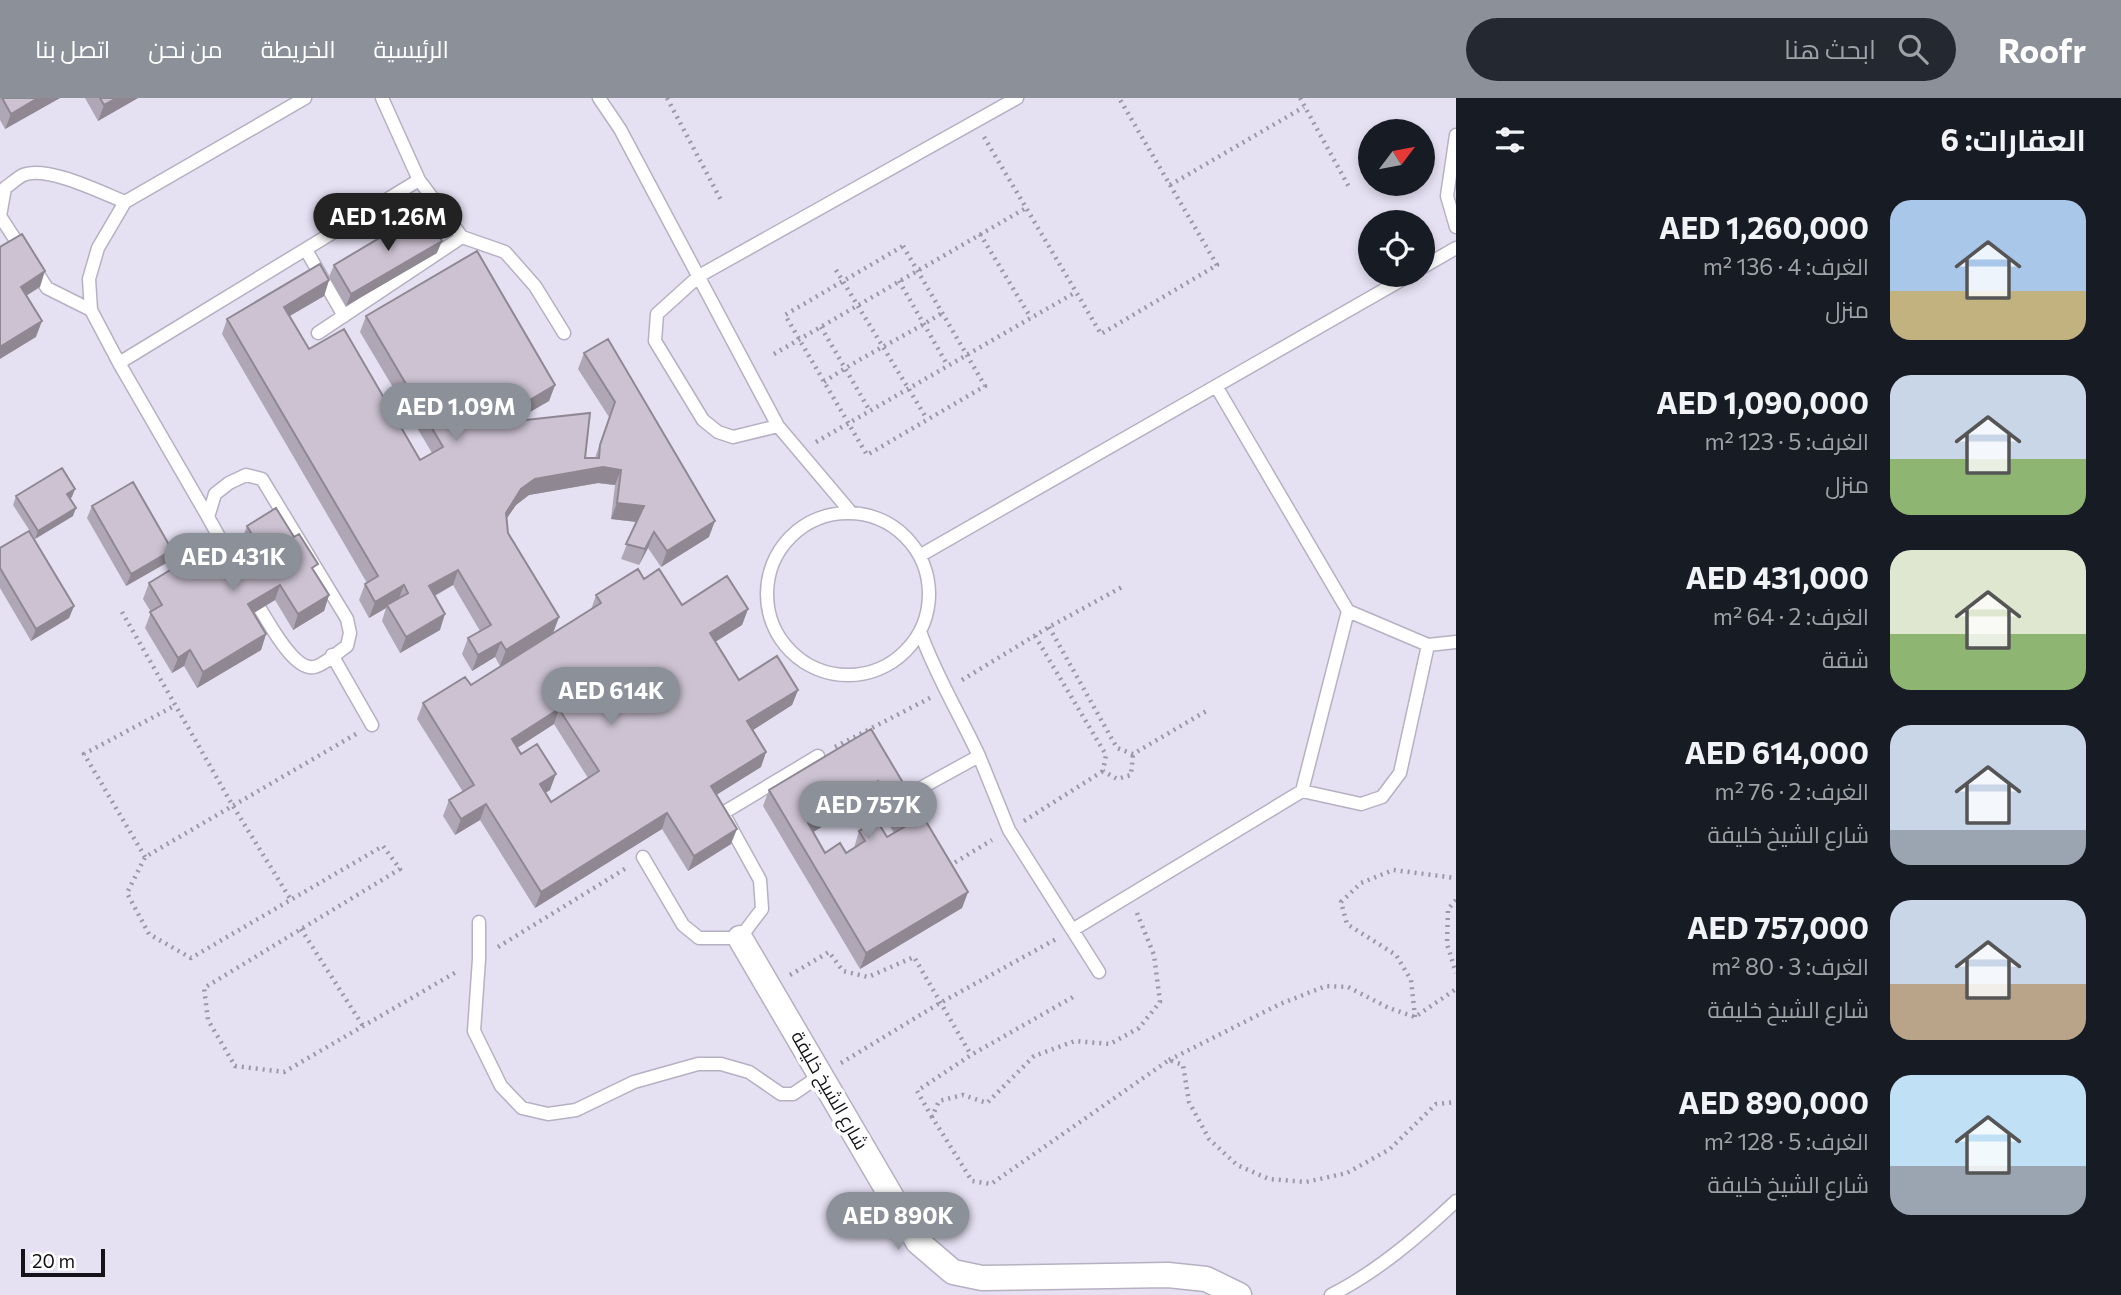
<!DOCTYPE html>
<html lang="ar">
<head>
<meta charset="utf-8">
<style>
  :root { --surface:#171b24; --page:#242831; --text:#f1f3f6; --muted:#9ea1a6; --accent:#8c9099 }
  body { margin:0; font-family:Commissioner,Cairo,sans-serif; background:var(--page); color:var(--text); direction:rtl; height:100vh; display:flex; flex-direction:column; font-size:26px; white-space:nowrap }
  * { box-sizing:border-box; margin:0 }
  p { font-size:23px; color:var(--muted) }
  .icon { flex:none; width:38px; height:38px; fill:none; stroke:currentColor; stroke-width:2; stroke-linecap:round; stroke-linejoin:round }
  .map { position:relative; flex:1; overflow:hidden; direction:ltr }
  .details { display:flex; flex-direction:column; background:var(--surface); width:665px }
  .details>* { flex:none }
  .needle { width:46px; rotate:58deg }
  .controls { position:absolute; left:1358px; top:21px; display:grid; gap:14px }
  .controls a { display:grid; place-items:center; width:77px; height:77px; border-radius:50%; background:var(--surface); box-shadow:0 4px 10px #0003; font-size:35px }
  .scale { position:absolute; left:21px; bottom:18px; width:84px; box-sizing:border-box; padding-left:7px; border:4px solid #151319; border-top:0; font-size:19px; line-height:24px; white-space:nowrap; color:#151319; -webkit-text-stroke:5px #fff; paint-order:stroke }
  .price { position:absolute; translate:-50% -60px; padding:0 16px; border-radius:24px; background:var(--accent); color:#fff; font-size:23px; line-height:46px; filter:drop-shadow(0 2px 4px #0008) }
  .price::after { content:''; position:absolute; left:50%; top:42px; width:21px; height:16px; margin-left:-10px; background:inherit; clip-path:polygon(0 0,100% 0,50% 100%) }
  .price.current { background:#222; color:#fff }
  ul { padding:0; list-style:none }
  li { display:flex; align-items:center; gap:21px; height:175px; padding:0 35px }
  li span { display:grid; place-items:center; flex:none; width:196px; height:140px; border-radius:21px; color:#555 }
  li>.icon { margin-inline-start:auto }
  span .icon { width:84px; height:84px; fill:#fffc; stroke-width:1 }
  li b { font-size:30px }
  h2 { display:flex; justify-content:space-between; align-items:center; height:84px; padding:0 35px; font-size:30px }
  header { display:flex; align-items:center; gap:42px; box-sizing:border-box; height:98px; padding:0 35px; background:var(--accent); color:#fff }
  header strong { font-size:33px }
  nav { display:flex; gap:38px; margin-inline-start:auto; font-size:24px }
  .search { width:490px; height:63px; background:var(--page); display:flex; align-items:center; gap:18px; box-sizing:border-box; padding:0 24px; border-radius:38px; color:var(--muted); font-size:26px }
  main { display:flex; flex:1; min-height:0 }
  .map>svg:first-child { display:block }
</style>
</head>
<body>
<header>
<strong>Roofr</strong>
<div class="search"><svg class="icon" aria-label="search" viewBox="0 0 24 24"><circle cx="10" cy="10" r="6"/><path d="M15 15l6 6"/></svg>ابحث هنا</div>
<nav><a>الرئيسية</a><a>الخريطة</a><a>من نحن</a><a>اتصل بنا</a></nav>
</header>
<main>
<section class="details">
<h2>العقارات: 6<svg class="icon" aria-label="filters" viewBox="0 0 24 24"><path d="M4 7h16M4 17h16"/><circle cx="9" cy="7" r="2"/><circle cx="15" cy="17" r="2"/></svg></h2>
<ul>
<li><span style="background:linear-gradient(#a9c7e8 65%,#c2b280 0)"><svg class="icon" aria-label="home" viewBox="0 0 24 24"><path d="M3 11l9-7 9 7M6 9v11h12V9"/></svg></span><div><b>AED 1,260,000</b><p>الغرف: 4 · 136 m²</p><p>منزل</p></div></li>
<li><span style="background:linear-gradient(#c9d6e8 60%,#8fb573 0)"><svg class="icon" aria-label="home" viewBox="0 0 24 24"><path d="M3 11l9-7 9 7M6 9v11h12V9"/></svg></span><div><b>AED 1,090,000</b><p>الغرف: 5 · 123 m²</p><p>منزل</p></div></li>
<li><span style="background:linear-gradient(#dfe7d0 60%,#8fb573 0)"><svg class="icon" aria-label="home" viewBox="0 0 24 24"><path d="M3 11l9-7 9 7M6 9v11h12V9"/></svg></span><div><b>AED 431,000</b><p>الغرف: 2 · 64 m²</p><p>شقة</p></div></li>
<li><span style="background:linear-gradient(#c9d6e8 75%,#9aa5b1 0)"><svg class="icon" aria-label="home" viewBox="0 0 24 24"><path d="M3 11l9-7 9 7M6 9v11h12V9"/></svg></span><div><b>AED 614,000</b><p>الغرف: 2 · 76 m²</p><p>شارع الشيخ خليفة</p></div></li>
<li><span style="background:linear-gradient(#c9d6e8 60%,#b9a48a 0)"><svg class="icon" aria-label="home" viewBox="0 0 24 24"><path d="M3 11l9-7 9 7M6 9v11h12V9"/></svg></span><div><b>AED 757,000</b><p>الغرف: 3 · 80 m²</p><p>شارع الشيخ خليفة</p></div></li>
<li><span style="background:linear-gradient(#bfe0f5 65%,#9aa5b1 0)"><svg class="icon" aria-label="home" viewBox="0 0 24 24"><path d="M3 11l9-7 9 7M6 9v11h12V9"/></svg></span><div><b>AED 890,000</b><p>الغرف: 5 · 128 m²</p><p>شارع الشيخ خليفة</p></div></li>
</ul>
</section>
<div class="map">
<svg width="1456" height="1197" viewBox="0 0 1456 1197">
  <rect width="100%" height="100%" fill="#e5e0f2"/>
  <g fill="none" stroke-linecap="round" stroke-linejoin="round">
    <defs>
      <path id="service" d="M382,0L419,82L462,139
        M599,0L620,31L778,328L849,412
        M1456,37L1447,98L1456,129
        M22,152L0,118L5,90C11,86 17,80 23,77C47,67 102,95 125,104
        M306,152L344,218
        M1423,169L1456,150
        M34,170L47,190L91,212
        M318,235L462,139L505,154L535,188L564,235
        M119,265L419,82
        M1216,288L1348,513L1428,547L1456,544
        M778,328L733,339L718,334L703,322L655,243L657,216L699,178L1017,0
        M767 496a81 81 0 1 1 162 0a81 81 0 1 1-162 0Z
        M208,419L119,265L91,212L89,181L98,150L125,104L305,0
        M921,457L1410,177
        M243,482L208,419L215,396L229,385L246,377L262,381L347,521L350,535L347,548C338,554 324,567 314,569C294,573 270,526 260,511
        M332,557L372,627
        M979,658L1009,732L1099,874
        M1302,693L1361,706L1382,699L1400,675L1428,547
        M908,697L979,658C960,617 936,578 921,536
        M643,759L683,827L699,840H740L762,811L760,782L723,715L818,658
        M479,824V861L474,933L501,988L522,1010L548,1016L576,1012L634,984L698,966H721L749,974L781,996H793L821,977
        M1074,831L1302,693L1348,513
        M1331,1197C1377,1174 1419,1138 1456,1103"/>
      <path id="minor" d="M740,840L918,1144L953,1174L982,1180L1168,1177L1206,1181L1239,1197"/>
    </defs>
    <use href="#service" stroke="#b6b1c2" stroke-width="15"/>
    <use href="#minor" stroke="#b6b1c2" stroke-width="27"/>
    <path stroke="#9c98a6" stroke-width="4.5" stroke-dasharray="2 5" stroke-linecap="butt" d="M667,0L722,104
      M1300,0L1349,89
      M984,39L1101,236L1217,167L1119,0
      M1170,87L1304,9
      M980,136L1031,220
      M903,148L985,288L867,357L785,217Z
      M836,172L927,321
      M899,183L948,268
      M821,229L870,313
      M774,256L1026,110
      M824,284C862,258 904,239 942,215
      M816,344L1076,194
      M122,514L233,708L291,802
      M1049,529L1117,650L1133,656L1208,612
      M1035,538L1106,657L1103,673L1117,681L1131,677L1133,656
      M962,582L1049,529L1122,489
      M356,636L145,759L127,795L149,836L191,860L383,748L400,771L204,890L208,922L235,968L284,974L458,873
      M835,649L930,600
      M1024,723L1103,673
      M145,759L84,656L176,607
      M949,768L992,742
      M1456,802L1448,811L1447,846L1456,875
      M1137,815L1154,857L1160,904L1139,930L1110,946L1075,943L1034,958L987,1005L963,997L939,1003L932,1019L972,1083L991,1086L1169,962L1183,967L1189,1004L1209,1041L1237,1067L1269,1081L1306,1084L1347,1075L1390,1051L1436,1006L1456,1004
      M301,831L363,928
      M498,849L628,769
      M790,877L829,854L843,873L868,879L914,859L971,957
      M1415,919L1411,882L1396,857L1347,826L1341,804L1361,785L1393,772L1456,780
      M1169,962L1280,906L1326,888L1348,889L1389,910L1415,919L1456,891
      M841,965L940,905L1058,840
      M932,1019L917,993L971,957L1073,899"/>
    <use href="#service" stroke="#fff" stroke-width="12"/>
    <use href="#minor" stroke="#fff" stroke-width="24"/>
  </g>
  <path fill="#afa7b5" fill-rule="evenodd" d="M0,0H60L5,31L0,22Z
    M85,0H138L98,23Z
    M437,155L346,208L329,179L334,167Z
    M329,182L324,198L290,218L309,251L420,362L432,355L360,234L366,218L555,287L549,303L523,318L526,322L585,360H595L609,319L578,271L584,255L709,439L661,469L648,450L639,467L621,461L636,424L611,421L615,387L598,385L529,397L516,407L507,420L508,435L559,519L553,535L500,568L495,559L472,573L462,556L468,540L480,533L453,487L435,498L440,532L400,555L382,523L386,510L369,520L359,502L365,486L367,485L222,236L227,221Z
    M16,398L72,399L70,400L73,418L35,441L13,407Z
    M92,408L172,452L168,464L126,488L87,420Z
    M247,428L315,474L329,497L324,513L293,532L275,502L254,515L266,536L261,552L197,590L184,568L172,575L145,530L151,514L143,501L149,485L231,477L253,464L241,444Z
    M0,450L74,508L69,520L31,543L0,490Z
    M644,481L682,507L748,511L742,527L715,544L739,582L798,592L792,607L753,632L766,654L761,669L716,697L731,746L688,773L662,731L535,810L480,722L455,737L443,718L449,702L463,694L417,621L423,605L471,587L591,512L596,497ZM554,626L588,680L551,704L545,695L550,692L517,650Z
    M871,631L968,794L962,810L860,871L763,708L769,692ZM872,698L894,735L887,739L859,733L854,750L846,755H825L813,734Z"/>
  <path fill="#8f8893" d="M38,0H60L5,31L11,16Z
    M117,0H138L98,23L104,7Z
    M442,143L437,155L346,208L351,196Z
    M45,173L40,189L15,205L21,189Z
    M329,182L324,198L279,224L284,209Z
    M42,223L36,239L0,261V249Z
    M555,287L549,303L512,324L518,309Z
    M603,369L621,372L615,387L598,385L529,397L516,407L500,430L506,415L521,391L535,381Z
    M75,391L72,399L64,404L67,396Z
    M617,405L644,408L638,424L611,421Z
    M76,410L73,418L35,441L38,433Z
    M715,423L709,439L661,469L667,453Z
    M654,434L648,450L639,467L645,451Z
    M172,452L168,464L126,488L131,476Z
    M458,472L453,487L423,504L429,488Z
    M280,487L275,502L242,522L248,506Z
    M404,487L398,503L387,507L386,510L369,520L375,504Z
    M329,497L324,513L293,532L298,516Z
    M74,508L69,520L31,543L36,531Z
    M748,511L742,527L704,551L710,535Z
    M445,516L440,532L400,555L406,539Z
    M559,519L553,535L500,568L506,552Z
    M266,536L261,552L197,590L203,574Z
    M501,544L495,559L472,573L478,557Z
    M190,552L184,568L172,575L178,560Z
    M798,592L792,607L742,639L747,623Z
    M559,611L554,626L506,657L512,641Z
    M766,654L761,669L705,704L711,688Z
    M556,676L550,692L534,702L540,686Z
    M878,683L872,698L802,741L808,725Z
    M486,706L480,722L455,737L461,721Z
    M667,715L662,731L535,810L541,794Z
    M737,731L731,746L688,773L694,758Z
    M968,794L962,810L860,871L866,855Z"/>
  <path fill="#ccc2d2" stroke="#8f8893" stroke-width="2" fill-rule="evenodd" d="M2,0H38L11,16Z
    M100,0H117L104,7Z
    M425,113L442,143L351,196L334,167Z
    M22,136L45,173L21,189L42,223L0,249V149Z
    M477,153L555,287L518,309L526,322L590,315L585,360H599L600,347L615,304L584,255L608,241L715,423L667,453L654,434L645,451L626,446L644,408L617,405L621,372L603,369L535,381L521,391L506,415L508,435L559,519L506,552L501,544L478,557L468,540L491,527L458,472L429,488L445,516L406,539L387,507L408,495L404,487L375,504L365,486L378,478L227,221L320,166L329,182L284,209L309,251L344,231L420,362L443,349L366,218Z
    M62,370L75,391L67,396L76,410L38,433L16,398Z
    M133,384L172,452L131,476L92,408Z
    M276,410L294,439L299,436L318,466L312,470L329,497L298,516L280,487L248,506L266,536L203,574L190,552L178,560L150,514L162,507L149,485L213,446L231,477L264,457L247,428Z
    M29,433L74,508L36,531L0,470V450Z
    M638,471L644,481L659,471L682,507L727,478L748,511L710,535L739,582L777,558L798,592L747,623L766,654L711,688L737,731L694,758L667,715L541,794L486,706L461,721L449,702L474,687L423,605L465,579L471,587L601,505L596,497ZM559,611L599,673L551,704L540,686L556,676L537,646L521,656L512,641Z
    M871,631L968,794L866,855L769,692ZM878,683L906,728L887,739L877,723L859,733L865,743L846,755L840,745L825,755L808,725Z"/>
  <g text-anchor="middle" stroke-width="7" stroke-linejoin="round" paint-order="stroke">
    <g font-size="19" fill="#151319" stroke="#fff">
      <text transform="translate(830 992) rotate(60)" y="7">شارع الشيخ خليفة</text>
    </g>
  </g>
</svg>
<div class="controls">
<a><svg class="needle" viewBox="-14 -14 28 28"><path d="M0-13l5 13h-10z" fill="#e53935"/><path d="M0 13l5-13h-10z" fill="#9ea1a6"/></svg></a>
<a><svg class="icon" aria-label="locate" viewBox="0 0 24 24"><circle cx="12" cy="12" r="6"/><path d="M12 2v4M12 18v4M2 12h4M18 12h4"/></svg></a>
</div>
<div class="scale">20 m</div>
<b class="price current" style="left:388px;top:155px">AED 1.26M</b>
<b class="price" style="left:456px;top:345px">AED 1.09M</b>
<b class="price" style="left:233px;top:495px">AED 431K</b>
<b class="price" style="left:611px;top:629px">AED 614K</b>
<b class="price" style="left:868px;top:743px">AED 757K</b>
<b class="price" style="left:898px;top:1154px">AED 890K</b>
</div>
</main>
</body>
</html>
